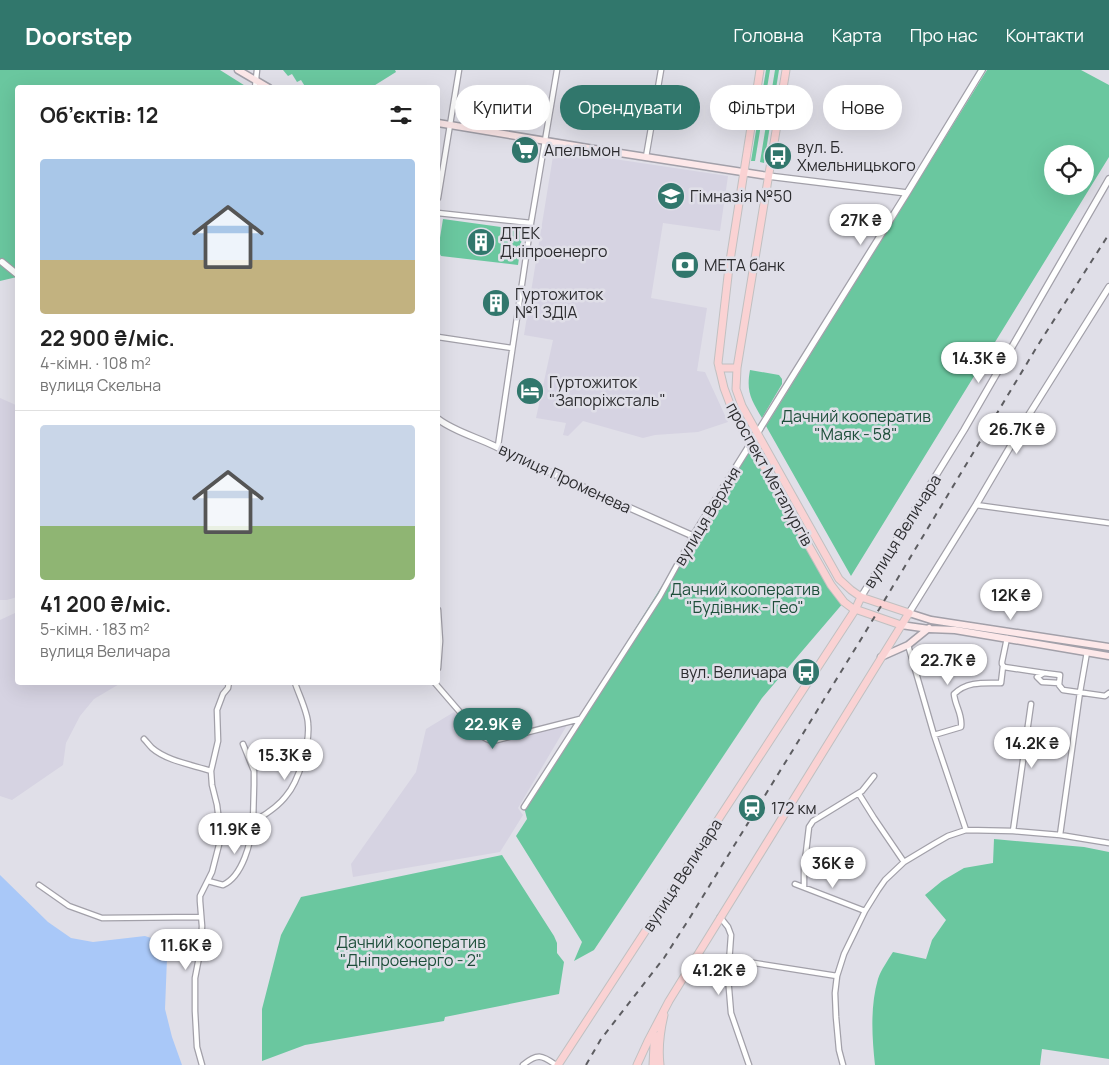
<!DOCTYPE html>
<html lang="uk">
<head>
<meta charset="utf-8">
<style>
  :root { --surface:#fff; --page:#f2f2f2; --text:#222; --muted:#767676; --line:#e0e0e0; --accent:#31776c }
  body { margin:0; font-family:Manrope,sans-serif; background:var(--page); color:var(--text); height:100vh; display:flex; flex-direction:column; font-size:19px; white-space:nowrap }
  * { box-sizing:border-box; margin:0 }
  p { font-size:16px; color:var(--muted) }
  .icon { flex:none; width:28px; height:28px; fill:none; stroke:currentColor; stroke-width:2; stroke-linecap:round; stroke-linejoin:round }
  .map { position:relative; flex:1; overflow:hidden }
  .drawer { position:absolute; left:15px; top:15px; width:425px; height:600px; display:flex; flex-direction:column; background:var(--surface); border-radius:5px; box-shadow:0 5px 20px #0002 }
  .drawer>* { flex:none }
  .top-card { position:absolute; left:455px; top:15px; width:475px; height:45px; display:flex; gap:10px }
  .tools { position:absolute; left:1044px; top:75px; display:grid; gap:10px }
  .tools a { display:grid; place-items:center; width:50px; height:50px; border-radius:50%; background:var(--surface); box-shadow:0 5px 20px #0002; font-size:25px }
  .price { position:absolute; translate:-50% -42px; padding:0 11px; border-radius:18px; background:#fff; color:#222; font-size:16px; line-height:32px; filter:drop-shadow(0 1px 2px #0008) }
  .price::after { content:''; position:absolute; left:50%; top:30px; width:15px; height:11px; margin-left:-8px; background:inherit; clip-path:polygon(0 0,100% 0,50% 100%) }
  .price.active { background:var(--accent); color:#fff }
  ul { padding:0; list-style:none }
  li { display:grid; align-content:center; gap:10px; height:265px; padding:0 25px }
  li+li { border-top:1px solid var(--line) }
  li span { display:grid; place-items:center; height:155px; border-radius:5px; color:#555 }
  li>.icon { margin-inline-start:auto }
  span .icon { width:90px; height:90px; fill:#fffc; stroke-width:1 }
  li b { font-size:21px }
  h2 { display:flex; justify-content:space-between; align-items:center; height:60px; padding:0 25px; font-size:21px }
  .pill { padding:0 18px; border-radius:22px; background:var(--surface); box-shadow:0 5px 20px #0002; font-size:18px; line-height:45px }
  .pill.active { background:var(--accent); color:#fff }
  header { display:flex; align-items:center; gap:30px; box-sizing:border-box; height:70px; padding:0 25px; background:var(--accent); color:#fff }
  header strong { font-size:24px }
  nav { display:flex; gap:28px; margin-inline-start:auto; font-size:18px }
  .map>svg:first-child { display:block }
</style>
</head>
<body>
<header>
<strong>Doorstep</strong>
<nav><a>Головна</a><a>Карта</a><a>Про нас</a><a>Контакти</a></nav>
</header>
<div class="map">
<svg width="1109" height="995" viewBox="0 0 1109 995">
  <rect width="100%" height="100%" fill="#e0dfe8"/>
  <path fill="#d6d3e2" d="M554,80L728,106L720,161L663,153L651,228L707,238L697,301L705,302L728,352L698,362L655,365L643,368L583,351L568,366L563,365L566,353L536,348L553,270L524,265Z
    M0,328L18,336L17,527L7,530H0Z
    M17,542L18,612L121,613L94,629L80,646L66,673L63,695L12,730L0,726V550Z
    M454,642L476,667L490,673L567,655L518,738L523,745L500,782L353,807L351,794L416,702L426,659Z"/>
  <path fill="#6ac79f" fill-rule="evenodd" d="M0,0H220L247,17L18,18L17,207L0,211Z
    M283,0H395L396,2L372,17L306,18L301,10L297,12L292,4L288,6Z
    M766,0H770L755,91H751Z
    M775,0H779L764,93L760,92Z
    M987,0H1081L1109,15V87L851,506L766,356ZM1052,84H1085V116H1052Z
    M443,149L523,160L518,195L441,186L438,180Z
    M750,300L779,305L782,309V314L762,348C751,329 746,322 750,300Z
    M751,373L844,532L762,628L594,880L574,891L582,872L516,766L527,749L524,737Z
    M994,769L1084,777L1109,782V989L1042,979L1040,995H875C872,967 870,937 878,909C881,900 888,890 893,882L926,889L932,870L946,850L925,825L942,811L964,798L993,793Z
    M502,785L554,866L557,873V883L564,892L559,924L445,947L444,951L305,975L262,991V939L281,865L301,827Z"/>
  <path fill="#a9c8f8" d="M0,805L48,852L71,868L93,872L145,866L157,870L162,876L167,888L165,939L172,967L182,995H0Z"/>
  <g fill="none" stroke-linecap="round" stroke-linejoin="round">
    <defs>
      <path id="minor" d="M255,18L257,0
        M646,87L661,0
        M438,128L459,0
        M438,143L531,153
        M438,267L512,278
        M498,376L531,153L557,0
        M976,435L1109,453
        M438,540L440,571L438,598
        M1007,568L1002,592V594L1004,597L1044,603
        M908,575L934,665L966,760
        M434,612L478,663C483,667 486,670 493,671L580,649
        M1059,613L1042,612L1037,607L1044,603L1060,605L1059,615L1063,620L1105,626L1109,623
        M934,665L961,657C963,645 955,636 954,624C967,611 984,613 1001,613L1003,596
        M144,669C147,672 149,675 152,678C167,691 193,695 211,701
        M243,674L254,701V715L253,752C265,745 278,737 286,726C299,711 310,673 308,654C308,643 299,625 295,613
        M859,724L874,748L904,792
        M524,737L660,526L693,466
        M1013,761L1031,634
        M1060,765L1080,622L1087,582
        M208,811L223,815C243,806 251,772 253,752
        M795,814L865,841
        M39,815L69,836L102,848L201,847
        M804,817V799L809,757L813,751L862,721L874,706
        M720,847L728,857L731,865L728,907L731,943L749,995
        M729,889L837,906
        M202,995L197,977L195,941V908L201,877L202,856L200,831V826L212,802L221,767L217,735L212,715L211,701L218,671L217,640L223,624L228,618L229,612
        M523,995C537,983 542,985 556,995
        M843,995L839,980L836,947L835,923L837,906L844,884L865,841L878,820L885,810L904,792L934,774L948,766L966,760L1013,761L1060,765L1109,773"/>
      <path id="tertiary" d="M768,106L907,123
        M2,192L18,205
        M438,349C459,365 487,369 509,384L693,466L907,123L982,0
        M861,527L964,360L1109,109
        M909,543L976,435L1030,343L1109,217"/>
      <path id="secondary" d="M238,0L269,18
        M438,53L594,79L768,106
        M909,543L931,550L1109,577
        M901,555L929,559L955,560L1109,586
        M881,587L908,575L929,558"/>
      <path id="primary" d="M760,0L729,197L718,293L724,318L733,342L831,515L844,532L852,538L901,555
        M719,298H737
        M558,995L855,540L861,527
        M637,995L648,971L669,931L909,543L861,527L851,520L839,509L742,336L736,319L737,298L786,0
        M653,995L654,975L657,966
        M660,995C658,978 660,962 664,945"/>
    </defs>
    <use href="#minor" stroke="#a2a0a9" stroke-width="7"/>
    <use href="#tertiary" stroke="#a2a0a9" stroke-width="8"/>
    <use href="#secondary" stroke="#a2a0a9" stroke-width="9"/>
    <use href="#primary" stroke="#c0c0c1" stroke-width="9"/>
    <use href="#minor" stroke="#fff" stroke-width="4.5"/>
    <use href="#tertiary" stroke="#fff" stroke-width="5.5"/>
    <use href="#secondary" stroke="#fde8e9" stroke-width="6"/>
    <use href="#primary" stroke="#fad2d3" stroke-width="7"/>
    <path stroke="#5d5d61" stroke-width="2" stroke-dasharray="6 6" stroke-linecap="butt" d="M586,995L601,969L664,888L689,849L863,566L1038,275L1109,164"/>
  </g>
  <defs>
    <symbol id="supermarket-disc" viewBox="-11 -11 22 22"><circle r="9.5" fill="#31776c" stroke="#e0dfe8"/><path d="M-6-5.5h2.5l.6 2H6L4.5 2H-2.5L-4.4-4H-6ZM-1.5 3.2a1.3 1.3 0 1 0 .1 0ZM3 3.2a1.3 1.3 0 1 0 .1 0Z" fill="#fff"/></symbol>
    <symbol id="bus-disc" viewBox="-11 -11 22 22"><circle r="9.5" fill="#31776c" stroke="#e0dfe8"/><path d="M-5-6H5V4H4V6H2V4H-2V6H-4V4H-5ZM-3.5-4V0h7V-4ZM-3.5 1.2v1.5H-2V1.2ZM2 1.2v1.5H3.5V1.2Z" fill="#fff"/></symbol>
    <symbol id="school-disc" viewBox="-11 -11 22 22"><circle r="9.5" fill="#31776c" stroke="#e0dfe8"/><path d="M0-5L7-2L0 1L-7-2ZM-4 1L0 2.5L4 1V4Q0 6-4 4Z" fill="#fff"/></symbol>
    <symbol id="building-disc" viewBox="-11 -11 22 22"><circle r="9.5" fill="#31776c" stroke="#e0dfe8"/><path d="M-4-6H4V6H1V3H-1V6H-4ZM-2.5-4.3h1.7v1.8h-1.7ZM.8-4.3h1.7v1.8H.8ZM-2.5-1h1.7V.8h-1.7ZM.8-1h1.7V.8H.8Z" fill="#fff"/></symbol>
    <symbol id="bank-disc" viewBox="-11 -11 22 22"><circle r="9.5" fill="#31776c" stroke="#e0dfe8"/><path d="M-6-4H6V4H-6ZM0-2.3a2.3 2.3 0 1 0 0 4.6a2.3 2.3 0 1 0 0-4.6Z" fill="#fff"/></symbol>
    <symbol id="hotel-disc" viewBox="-11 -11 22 22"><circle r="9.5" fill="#31776c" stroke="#e0dfe8"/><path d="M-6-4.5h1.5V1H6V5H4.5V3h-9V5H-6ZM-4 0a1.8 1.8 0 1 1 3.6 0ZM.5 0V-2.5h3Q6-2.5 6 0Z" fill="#fff"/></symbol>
    <symbol id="station-disc" viewBox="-11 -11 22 22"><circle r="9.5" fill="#31776c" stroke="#e0dfe8"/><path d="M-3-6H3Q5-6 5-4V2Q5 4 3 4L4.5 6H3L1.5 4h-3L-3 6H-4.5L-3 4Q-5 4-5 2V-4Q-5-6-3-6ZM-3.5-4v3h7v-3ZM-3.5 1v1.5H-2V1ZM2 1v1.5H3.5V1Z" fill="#fff"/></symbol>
  </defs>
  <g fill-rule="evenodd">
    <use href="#supermarket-disc" x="509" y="64" width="32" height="32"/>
    <use href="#bus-disc" x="762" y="70" width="32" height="32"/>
    <use href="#school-disc" x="655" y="110" width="32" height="32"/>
    <use href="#building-disc" x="465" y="156" width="32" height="32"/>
    <use href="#bank-disc" x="669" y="179" width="32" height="32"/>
    <use href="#building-disc" x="480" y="217" width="32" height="32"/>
    <use href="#hotel-disc" x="514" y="305" width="32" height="32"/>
    <use href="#bus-disc" x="790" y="586" width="32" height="32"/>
    <use href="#station-disc" x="736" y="722" width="32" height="32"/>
  </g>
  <g text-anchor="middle" stroke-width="5" stroke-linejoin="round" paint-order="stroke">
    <g font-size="16" fill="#2d2d30" stroke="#e0dfe8" text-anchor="start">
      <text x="797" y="83">вул. Б.<tspan x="797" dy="18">Хмельницького</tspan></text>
      <text x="544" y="86">Апельмон</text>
      <text x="690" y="132">Гімназія №50</text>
      <text x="500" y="169">ДТЕК<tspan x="500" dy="18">Дніпроенерго</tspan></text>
      <text x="704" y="201">МЕТА банк</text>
      <text x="515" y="230">Гуртожиток<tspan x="515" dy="18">№1 ЗДІА</tspan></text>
      <text x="549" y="318">Гуртожиток<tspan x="549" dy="18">"Запоріжсталь"</tspan></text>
      <text x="787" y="608" text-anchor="end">вул. Величара</text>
      <text x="771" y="744">172 км</text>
    </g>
    <g font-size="16" fill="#1e4f3b" stroke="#e0dfe8">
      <text x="856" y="352">Дачний кооператив<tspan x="856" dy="18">"Маяк - 58"</tspan></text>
      <text x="745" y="525">Дачний кооператив<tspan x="745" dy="18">"Будівник - Гео"</tspan></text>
      <text x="411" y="878">Дачний кооператив<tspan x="411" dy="18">"Дніпроенерго - 2"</tspan></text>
    </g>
    <g font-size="16" fill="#2d2d30" stroke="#e0dfe8">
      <text transform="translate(770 404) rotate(61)" y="6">проспект Металургів</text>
      <text transform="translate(565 408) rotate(25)" y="6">вулиця Променева</text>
      <text transform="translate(707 446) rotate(-59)" y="6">вулиця Верхня</text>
      <text transform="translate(902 461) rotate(-58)" y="6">вулиця Величара</text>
      <text transform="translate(682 805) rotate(-57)" y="6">вулиця Величара</text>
    </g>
  </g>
</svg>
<div class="tools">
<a><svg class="icon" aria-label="locate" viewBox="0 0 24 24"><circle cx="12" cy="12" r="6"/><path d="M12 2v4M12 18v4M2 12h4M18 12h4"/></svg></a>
</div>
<b class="price" style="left:861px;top:176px">27K ₴</b>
<b class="price" style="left:979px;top:314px">14.3K ₴</b>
<b class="price" style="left:1017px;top:385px">26.7K ₴</b>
<b class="price" style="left:1011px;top:551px">12K ₴</b>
<b class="price" style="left:948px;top:616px">22.7K ₴</b>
<b class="price active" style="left:493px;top:680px">22.9K ₴</b>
<b class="price" style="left:1032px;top:699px">14.2K ₴</b>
<b class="price" style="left:285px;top:711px">15.3K ₴</b>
<b class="price" style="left:235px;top:785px">11.9K ₴</b>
<b class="price" style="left:833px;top:819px">36K ₴</b>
<b class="price" style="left:186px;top:901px">11.6K ₴</b>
<b class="price" style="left:719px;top:926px">41.2K ₴</b>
<div class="top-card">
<a class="pill">Купити</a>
<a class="pill active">Орендувати</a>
<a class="pill">Фільтри</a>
<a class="pill">Нове</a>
</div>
<section class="drawer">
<h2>Об’єктів: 12<svg class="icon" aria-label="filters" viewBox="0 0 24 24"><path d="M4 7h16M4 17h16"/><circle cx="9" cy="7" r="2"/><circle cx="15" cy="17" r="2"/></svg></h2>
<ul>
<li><span style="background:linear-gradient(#a9c7e8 65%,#c2b280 0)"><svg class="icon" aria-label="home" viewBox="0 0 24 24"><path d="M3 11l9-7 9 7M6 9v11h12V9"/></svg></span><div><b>22 900 ₴/міс.</b><p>4-кімн. · 108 m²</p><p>вулиця Скельна</p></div></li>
<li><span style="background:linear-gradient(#c9d6e8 65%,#8fb573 0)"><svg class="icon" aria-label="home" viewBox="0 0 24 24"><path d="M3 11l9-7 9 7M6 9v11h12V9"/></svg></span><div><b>41 200 ₴/міс.</b><p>5-кімн. · 183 m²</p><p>вулиця Величара</p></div></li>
</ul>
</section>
</div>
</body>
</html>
